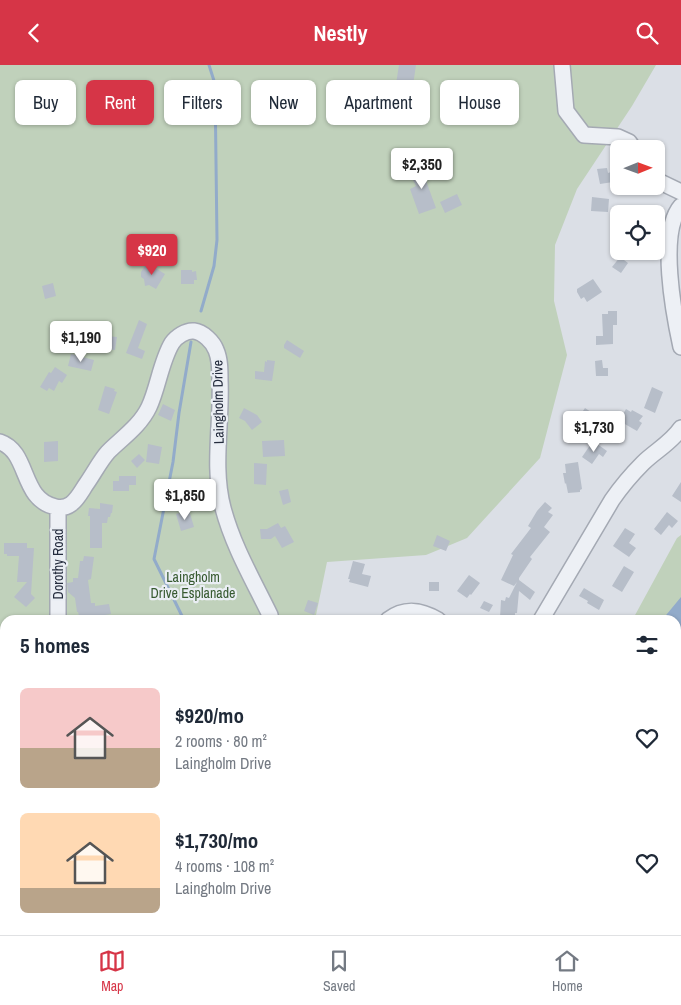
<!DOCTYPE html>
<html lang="en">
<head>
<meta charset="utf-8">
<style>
  :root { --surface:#fff; --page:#f6f6f7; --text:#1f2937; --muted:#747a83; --line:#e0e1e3; --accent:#d63547 }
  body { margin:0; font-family:"Archivo Narrow",sans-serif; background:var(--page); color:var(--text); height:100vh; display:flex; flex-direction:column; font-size:19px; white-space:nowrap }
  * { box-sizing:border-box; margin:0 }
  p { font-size:16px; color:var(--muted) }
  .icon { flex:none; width:28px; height:28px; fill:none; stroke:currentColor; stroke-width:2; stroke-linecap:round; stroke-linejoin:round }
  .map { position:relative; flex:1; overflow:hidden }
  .details { position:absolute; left:0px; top:550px; width:681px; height:320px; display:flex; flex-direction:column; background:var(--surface); border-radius:15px 15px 0 0; box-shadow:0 1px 4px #0004 }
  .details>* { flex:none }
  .top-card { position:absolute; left:15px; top:15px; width:651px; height:45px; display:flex; gap:10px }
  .needle { width:32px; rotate:89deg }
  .tools { position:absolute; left:610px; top:75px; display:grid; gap:10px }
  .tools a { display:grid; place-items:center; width:55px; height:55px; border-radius:8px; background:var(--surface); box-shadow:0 1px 4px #0004; font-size:25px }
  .price { position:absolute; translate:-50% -42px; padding:0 11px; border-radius:5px; background:#fff; color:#222; font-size:16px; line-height:32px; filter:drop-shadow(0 1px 2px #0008) }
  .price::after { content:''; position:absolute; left:50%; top:30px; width:15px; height:11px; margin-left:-8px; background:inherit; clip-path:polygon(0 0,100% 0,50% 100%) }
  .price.selected { background:var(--accent); color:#fff }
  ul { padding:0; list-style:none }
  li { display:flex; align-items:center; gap:15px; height:125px; padding:0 20px }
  li span { display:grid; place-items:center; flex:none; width:140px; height:100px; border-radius:8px; color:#555 }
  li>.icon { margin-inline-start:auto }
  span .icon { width:60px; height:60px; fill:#fffc; stroke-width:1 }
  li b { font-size:21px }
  h2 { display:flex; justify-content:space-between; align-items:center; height:60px; padding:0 20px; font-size:21px }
  .chip { padding:0 18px; border-radius:8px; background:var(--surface); box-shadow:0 1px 4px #0004; font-size:18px; line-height:45px }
  .chip.selected { background:var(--accent); color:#fff }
  header { display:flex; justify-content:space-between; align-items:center; height:65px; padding:0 20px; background:var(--accent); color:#fff; font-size:22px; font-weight:800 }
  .dock { display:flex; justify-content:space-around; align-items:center; height:70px; border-top:1px solid var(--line); background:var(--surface); font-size:14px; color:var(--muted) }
  .dock a { display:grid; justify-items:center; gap:2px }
  .dock .selected { color:var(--accent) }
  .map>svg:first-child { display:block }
</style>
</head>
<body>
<header><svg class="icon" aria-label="back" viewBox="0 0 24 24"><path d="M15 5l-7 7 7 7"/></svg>Nestly<svg class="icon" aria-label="search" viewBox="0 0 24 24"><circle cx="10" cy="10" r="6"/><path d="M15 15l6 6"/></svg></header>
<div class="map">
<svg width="681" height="870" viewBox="0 0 681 870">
  <rect width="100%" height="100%" fill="#dbdfe6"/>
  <path fill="#c0d1bb" d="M0,0H656L632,41L577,124L555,180L554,236L567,290L540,393L467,473L426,490L327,497L315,555H5V865H676V555H634V552L677,473L681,470V870H0Z"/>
  <path fill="#92abca" d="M681,532V870H0V841L5,839V865H676V555H662Z"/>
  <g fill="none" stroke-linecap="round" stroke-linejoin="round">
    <path stroke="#92abca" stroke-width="3" d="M201,246L214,201L217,175L215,19L209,0
      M184,555L154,494L173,397L179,348L191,277"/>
  </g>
  <path fill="#b7bec9" d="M399,0H416L413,20L396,19Z
    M424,99L430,111L425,113L436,143L419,149L410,124L416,121L409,107Z
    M607,103L608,108L611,107L613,117L600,119L597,104Z
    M457,129L462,140L445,148L440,137Z
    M592,132L609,134L608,147L591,146Z
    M620,192L628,198L621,208L612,202Z
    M147,198L165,209L156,224L149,220L145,221L144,214L141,212V207Z
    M181,205H192V207L196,206L197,215H194V219H181Z
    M593,214L602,227L587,237L584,232L581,234L577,227V224Z
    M53,218L56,231L45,234L42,221Z
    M608,246H617V260H613V279L596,280V271H603L602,249H608Z
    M139,255L147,259L138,283L145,286L142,294L126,288Z
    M96,270L117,272L115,285L94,283Z
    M287,275L304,286L300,293L284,283V280Z
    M71,289L94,295L91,306L68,301Z
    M267,295L275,296L272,316L255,314V306L264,307L265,296L267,297Z
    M602,295L603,303H608V311H596L595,296Z
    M55,302L67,310L62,318L59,316L54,326L49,323L47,326L40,322L49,307L51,308Z
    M105,321L115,324L114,326L117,327L109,349L98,345Z
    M652,322L663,327L655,348L644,343Z
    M163,339L175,345L171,356L158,350Z
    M244,343L257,350L262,357L252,365L245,356L239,353Z
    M585,343L603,355L596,364L587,358L583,363L575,358Z
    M626,344L631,347L632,345L643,351L639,356L642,358L637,366L623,358L625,355L621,353Z
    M284,375L285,391L263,392L262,376Z
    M58,376V396L44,397V377Z
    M593,376L607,386L603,392L599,389L592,399L582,392Z
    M148,379L162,382L159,399L146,397Z
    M139,389L145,395L137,403L131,396Z
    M578,397L582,424L580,425V427L568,428L566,418L565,419L563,408H566L565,399Z
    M254,398L267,399L266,420L254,419Z
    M119,411H136V420H129V426H113V416H119Z
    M681,417V437L672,431Z
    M288,424L291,437L283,440L279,426Z
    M545,437L552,443L548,447L553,450L544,462L550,467L530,492L532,494L519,513V515L535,527L530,535L519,526L517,548H515V552H509V554L500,553L501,535L505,536L506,532L509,533L517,517L514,521L501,515L513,490L511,489L531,463L528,461L537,446Z
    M100,438L113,440L112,448H111L110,452H108L107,458H102V483H90V451H88L89,443L100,444Z
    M189,445L194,462L181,466L176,449Z
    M667,447L678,456L672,463L669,460L661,470L654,464Z
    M278,458L281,463L285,461L294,477L282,483L275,471L271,474H261L260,464H267Z
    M625,463L635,469L629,478L636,483L629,492L613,481Z
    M437,470L450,476L446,486L433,481Z
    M4,478H27V483H34L31,529L35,533L26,542L14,532L27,517H17L19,491H7V489H4Z
    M84,491L94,492L91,514L88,515L91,538H95V541L109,539L111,549L80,554L78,547H77L75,533L68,527L67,518L73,517V513H78L80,496H83Z
    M353,496L365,499L362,509L371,511L368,522L349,517L350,514H348Z
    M624,501L634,507L622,527L612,521Z
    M469,510L480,518L471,530L470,529L467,533L457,526Z
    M429,517H439V526H429Z
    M584,523L604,535L599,545L587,538L588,536L579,531Z
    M308,535L318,538L314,550L304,546Z
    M484,536L493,540L489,547L480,543Z"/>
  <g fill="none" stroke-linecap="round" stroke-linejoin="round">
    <defs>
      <path id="minor" d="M562,0L566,46L584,70L618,72L629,77L634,84
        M656,115L681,127
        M681,141C658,167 674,250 681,282
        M0,377C30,387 20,435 56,442C61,443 67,442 71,439C78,434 82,425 87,418C94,408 100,396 108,387C122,373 140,361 149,342C158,323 161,296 172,278C176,272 186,265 194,266C203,267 213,277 216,285C220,294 220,305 220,315C222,357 212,402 223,443C233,481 253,515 270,550L271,555
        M58,555V443
        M388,555C405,542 421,545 438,555
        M541,555L612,435C621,422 631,410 643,398C655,386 671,378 681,363"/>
    </defs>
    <use href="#minor" stroke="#a4a9b3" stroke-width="18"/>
    <use href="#minor" stroke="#edf0f5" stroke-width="15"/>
  </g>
  <g text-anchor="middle" stroke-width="4.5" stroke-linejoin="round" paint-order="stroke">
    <g font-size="14" fill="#242c3d" stroke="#eaeef4">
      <text transform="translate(218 337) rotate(-91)" y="5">Laingholm Drive</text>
      <text transform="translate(58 499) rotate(-90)" y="5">Dorothy Road</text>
    </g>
    <g font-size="14" fill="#375a30" stroke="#eaeef4">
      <text x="193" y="517">Laingholm<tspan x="193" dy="16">Drive Esplanade</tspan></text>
    </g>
  </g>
</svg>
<div class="tools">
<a><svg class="needle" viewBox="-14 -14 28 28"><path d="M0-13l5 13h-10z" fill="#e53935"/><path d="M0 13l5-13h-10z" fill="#747a83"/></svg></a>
<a><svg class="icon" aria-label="locate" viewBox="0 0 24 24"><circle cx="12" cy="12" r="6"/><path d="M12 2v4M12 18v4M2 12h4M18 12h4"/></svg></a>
</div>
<b class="price" style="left:422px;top:125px">$2,350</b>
<b class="price selected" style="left:152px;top:211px">$920</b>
<b class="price" style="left:81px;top:298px">$1,190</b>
<b class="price" style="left:594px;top:388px">$1,730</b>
<b class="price" style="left:185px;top:456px">$1,850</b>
<div class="top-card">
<a class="chip">Buy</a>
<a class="chip selected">Rent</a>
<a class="chip">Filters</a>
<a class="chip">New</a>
<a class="chip">Apartment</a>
<a class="chip">House</a>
</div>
<section class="details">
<h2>5 homes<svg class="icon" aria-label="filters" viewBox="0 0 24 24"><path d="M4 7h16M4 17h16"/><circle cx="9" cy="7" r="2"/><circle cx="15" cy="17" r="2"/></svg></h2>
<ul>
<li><span style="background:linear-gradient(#f6c9c9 60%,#b9a48a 0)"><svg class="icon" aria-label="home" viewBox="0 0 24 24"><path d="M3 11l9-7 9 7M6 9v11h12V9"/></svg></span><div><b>$920/mo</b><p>2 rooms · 80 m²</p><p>Laingholm Drive</p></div><svg class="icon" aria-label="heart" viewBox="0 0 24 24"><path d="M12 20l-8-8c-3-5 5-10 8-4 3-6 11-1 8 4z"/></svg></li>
<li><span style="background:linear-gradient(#ffd9b3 75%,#b9a48a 0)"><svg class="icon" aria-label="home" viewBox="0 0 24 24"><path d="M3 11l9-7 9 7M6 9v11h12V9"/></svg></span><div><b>$1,730/mo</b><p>4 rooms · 108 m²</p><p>Laingholm Drive</p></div><svg class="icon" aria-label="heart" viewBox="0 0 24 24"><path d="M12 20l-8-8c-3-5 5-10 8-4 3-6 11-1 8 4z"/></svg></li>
</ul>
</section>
</div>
<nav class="dock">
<a class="selected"><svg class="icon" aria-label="map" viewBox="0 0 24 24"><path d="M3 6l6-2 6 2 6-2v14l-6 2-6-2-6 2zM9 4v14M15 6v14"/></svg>Map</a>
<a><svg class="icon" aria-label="saved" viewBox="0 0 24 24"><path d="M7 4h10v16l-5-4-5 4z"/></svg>Saved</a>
<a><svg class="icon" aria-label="home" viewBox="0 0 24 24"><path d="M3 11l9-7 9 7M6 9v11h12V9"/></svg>Home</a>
</nav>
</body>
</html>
